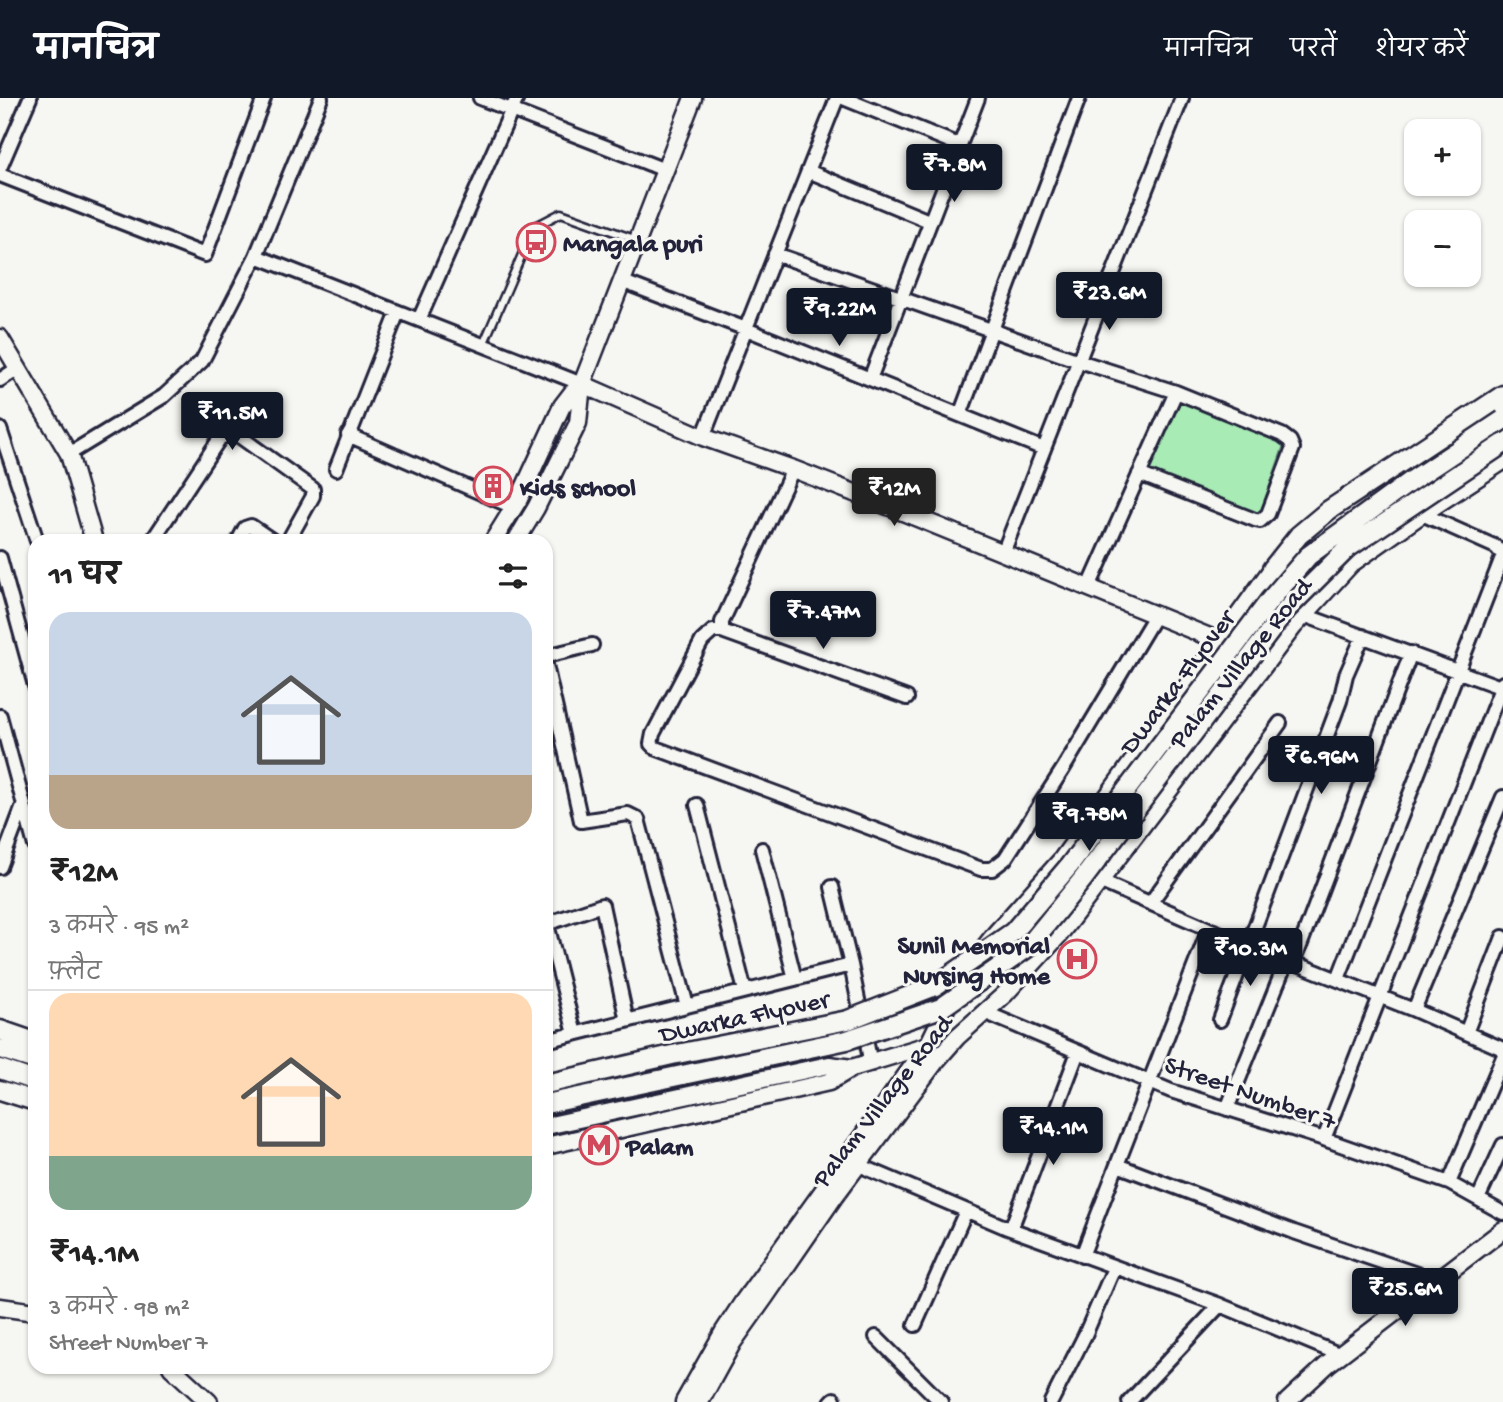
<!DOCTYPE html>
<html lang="hi">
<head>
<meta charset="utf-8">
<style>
  :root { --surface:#fff; --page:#f6f6f6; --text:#222; --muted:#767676; --line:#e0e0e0; --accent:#111827 }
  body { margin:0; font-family:"Gochi Hand","Playpen Sans Deva",sans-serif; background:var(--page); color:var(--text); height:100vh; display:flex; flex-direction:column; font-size:26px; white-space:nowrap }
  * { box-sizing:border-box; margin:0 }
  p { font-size:23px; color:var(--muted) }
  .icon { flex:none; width:38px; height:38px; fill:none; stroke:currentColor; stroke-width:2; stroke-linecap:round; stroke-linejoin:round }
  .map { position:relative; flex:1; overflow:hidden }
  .side { position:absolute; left:28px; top:436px; width:525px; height:840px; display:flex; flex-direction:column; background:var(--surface); border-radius:21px; box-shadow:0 2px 5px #0004 }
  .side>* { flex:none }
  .fabs { position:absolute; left:1404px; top:21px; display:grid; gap:14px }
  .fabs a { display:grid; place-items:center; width:77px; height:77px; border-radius:14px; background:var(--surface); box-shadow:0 2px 5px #0004; font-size:35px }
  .price { position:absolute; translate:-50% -60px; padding:0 16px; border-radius:7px; background:var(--accent); color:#fff; font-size:23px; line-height:46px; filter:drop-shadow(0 2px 4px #0008) }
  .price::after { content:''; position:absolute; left:50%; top:42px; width:21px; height:16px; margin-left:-10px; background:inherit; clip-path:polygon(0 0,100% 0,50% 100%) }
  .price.selected { background:#222; color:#fff }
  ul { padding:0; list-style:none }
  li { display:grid; align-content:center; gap:14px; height:371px; padding:0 21px }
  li+li { border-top:2px solid var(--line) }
  li span { display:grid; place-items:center; height:217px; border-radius:21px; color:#555 }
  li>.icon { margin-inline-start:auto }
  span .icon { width:126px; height:126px; fill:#fffc; stroke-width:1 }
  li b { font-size:30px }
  h2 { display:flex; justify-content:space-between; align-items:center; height:84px; padding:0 21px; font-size:30px }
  header { display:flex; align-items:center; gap:42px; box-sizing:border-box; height:98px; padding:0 35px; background:var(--accent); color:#fff }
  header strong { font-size:33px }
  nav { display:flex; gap:38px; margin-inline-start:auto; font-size:24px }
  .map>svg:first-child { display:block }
</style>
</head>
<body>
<header>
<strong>मानचित्र</strong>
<nav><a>मानचित्र</a><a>परतें</a><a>शेयर करें</a></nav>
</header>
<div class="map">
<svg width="1503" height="1304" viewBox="0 0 1503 1304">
  <rect width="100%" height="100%" fill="#f6f6f2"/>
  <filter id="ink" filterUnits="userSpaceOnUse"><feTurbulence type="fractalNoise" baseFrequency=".0143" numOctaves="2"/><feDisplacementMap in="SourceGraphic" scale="14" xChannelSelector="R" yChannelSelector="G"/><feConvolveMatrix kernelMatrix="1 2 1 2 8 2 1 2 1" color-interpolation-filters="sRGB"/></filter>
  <g filter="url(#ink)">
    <path fill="#a8ebb5" stroke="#658678" stroke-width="2" d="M1177,301L1285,344L1259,419L1145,374Z"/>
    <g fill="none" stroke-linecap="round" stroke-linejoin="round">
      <defs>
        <path id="lane" d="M483,247L527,145L536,128L561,115L637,142"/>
        <path id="street" d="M480,0L665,72
          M843,0L959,47
          M0,70L30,0
          M808,73L929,123
          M0,77L205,157L264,0
          M775,156L1079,263L1176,294L1089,489
          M256,158L582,286
          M621,183L746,231L1044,351
          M419,222L517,0
          M870,281L978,0
          M0,282L18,270
          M960,317L1079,0
          M0,331L37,443
          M348,337L513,409
          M703,339L837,0
          M69,356L164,298L202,263L256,158L321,0
          M336,371L398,214
          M1139,376L1255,422L1260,423L1268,416L1293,350L1290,343L1282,337L1176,294
          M152,443L220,340L228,337L239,338L313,391V398L288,443
          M238,443L245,430L251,428L273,443
          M1003,455L1182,0
          M0,460L35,588
          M1304,517L1503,590
          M722,533V524L793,371
          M546,558L592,547
          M546,567L581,723L628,716L638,721L687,908
          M907,600L722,533H713L702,543L653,636L651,646L655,650L981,771H992L1005,761L1063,671L1156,516
          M0,618L35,748
          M697,707L745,893
          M762,751L795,881
          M0,769L23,708
          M1099,783L1209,831L1414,912L1503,951
          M832,789L851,867L871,966
          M1151,804L1280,625
          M546,826L602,807L627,923
          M547,826L575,936
          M1209,831L1117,1067L1294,1134L1437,1183
          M1294,864L1411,555
          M1338,881L1503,457L1496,449L1422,416
          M1414,912L1503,699
          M984,914L1171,993L1324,1041L1449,1085L1503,1115
          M1220,922L1340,603L1346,577L1363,538
          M1466,935L1503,839
          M546,943L851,867
          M1227,1011L1287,862
          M1324,1041L1503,585
          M859,1067L1005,1129L1220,1207L1341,1257
          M1449,1085L1503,959
          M1478,1101L1503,1047
          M1011,1131L1078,954
          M1082,1158L1117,1067
          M915,1227L966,1113
          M876,1239L941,1304
          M831,1304L834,1301
          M1051,1304L1085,1237L1114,1170
          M1129,1304L1220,1207"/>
        <path id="secondary" d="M0,240L69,356L94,443
          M582,286L703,339L793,371L898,412L1229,547
          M1455,339L1503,308
          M493,443L519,401L562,308L572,295L582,286
          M516,443L536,410L578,325L582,286L693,0
          M546,1028L829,967L852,970
          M546,1048L829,984L852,970L928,947
          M0,1209L35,1214
          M171,1269L209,1304
          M684,1304L724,1233L743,1204L928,947L963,876L995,836L1062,761L1272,471L1280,463
          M700,1304L733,1244L765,1199L834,1099L936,963L957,939L1005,896L1059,837L1294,528L1351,466L1422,416L1503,363
          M1287,1304L1328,1266L1503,1132"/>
        <path id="primary" d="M1272,471L1299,437L1329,412L1503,297
          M0,932L35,944
          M0,951L35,962
          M0,971L35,983
          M0,992L35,1003"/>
      </defs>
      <use href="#lane" stroke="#22223b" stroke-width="11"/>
      <use href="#street" stroke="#22223b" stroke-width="18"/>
      <use href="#secondary" stroke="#22223b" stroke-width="21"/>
      <use href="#primary" stroke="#22223b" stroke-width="23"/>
      <use href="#lane" stroke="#f6f6f2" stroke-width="6"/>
      <use href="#street" stroke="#f6f6f2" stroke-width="12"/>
      <use href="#secondary" stroke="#f6f6f2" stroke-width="16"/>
      <use href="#primary" stroke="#f6f6f2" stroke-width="18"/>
      <defs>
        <path id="primary-bridge" d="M546,986L672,957L848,922L935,888L1013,834L1069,768L1270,502L1308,458L1411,383L1503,322
          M546,1006L847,942L941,910L1027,850L1083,781L1287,511L1348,450L1503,346"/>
      </defs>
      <use href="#primary-bridge" stroke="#22223b" stroke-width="23" stroke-linecap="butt"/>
      <use href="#primary-bridge" stroke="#f6f6f2" stroke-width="18"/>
    </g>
  </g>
  <defs>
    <symbol id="bus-ring" viewBox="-11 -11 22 22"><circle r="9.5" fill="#f6f6f2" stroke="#d1495b" stroke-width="1.5"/><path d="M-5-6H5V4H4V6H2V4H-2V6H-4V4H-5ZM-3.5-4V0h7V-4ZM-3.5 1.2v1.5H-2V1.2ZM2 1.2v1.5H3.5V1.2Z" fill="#d1495b"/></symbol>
    <symbol id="building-ring" viewBox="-11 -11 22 22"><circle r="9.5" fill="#f6f6f2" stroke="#d1495b" stroke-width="1.5"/><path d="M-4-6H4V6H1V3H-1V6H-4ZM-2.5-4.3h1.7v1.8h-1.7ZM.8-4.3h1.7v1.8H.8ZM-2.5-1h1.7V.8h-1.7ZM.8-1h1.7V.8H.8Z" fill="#d1495b"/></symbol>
    <symbol id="hospital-ring" viewBox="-11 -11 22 22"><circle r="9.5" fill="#f6f6f2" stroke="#d1495b" stroke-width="1.5"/><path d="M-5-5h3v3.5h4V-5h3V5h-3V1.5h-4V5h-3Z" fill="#d1495b"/></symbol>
    <symbol id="metro-ring" viewBox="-11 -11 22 22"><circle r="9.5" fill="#f6f6f2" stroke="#d1495b" stroke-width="1.5"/><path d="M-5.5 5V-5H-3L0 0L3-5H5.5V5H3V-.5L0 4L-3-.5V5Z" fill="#d1495b"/></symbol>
  </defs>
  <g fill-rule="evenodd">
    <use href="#bus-ring" x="514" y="122" width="44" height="44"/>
    <use href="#building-ring" x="471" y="366" width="44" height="44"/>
    <use href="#hospital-ring" x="1055" y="839" width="44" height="44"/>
    <use href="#metro-ring" x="577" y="1025" width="44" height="44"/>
  </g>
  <g text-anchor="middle" stroke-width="6" stroke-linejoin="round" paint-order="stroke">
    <g font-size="26" font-weight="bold" fill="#22223b" stroke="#f6f6f2" text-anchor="start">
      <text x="563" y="153">Mangala puri</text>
      <text x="520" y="397">Kids school</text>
      <text x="1050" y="855" text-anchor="end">Sunil Memorial<tspan x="1050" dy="30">Nursing Home</tspan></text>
      <text x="626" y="1056">Palam</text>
    </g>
    <g font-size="26" fill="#22223b" stroke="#f6f6f2">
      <text transform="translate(1239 564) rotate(-51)" y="9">Palam Village Road</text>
      <text transform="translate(1176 583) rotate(-53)" y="9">Dwarka Flyover</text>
      <text transform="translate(744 917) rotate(-12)" y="9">Dwarka Flyover</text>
      <text transform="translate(1251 993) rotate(19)" y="9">Street Number 7</text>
      <text transform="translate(881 1002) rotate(-52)" y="9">Palam Village Road</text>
    </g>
  </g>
</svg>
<div class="fabs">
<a>+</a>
<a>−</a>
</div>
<b class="price" style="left:954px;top:106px">₹7.8M</b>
<b class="price" style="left:1109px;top:234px">₹23.6M</b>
<b class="price" style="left:839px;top:250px">₹9.22M</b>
<b class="price" style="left:232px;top:354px">₹11.5M</b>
<b class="price selected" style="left:894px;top:430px">₹12M</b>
<b class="price" style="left:823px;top:553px">₹7.47M</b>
<b class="price" style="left:1321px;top:698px">₹6.96M</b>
<b class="price" style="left:1089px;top:755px">₹9.78M</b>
<b class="price" style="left:1250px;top:890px">₹10.3M</b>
<b class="price" style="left:1053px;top:1069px">₹14.1M</b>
<b class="price" style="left:1405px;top:1230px">₹25.6M</b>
<section class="side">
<h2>11 घर<svg class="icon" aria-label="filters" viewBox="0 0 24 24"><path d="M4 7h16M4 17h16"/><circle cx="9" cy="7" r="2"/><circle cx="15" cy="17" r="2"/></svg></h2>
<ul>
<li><span style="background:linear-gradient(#c9d6e8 75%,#b9a48a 0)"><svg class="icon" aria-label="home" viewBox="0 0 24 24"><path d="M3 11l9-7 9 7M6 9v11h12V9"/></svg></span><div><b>₹12M</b><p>3 कमरे · 95 m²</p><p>फ़्लैट</p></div></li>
<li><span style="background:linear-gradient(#ffd9b3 75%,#7fa58c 0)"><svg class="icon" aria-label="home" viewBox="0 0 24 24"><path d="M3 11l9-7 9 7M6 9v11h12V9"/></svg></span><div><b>₹14.1M</b><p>3 कमरे · 98 m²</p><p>Street Number 7</p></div></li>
</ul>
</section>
</div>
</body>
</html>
